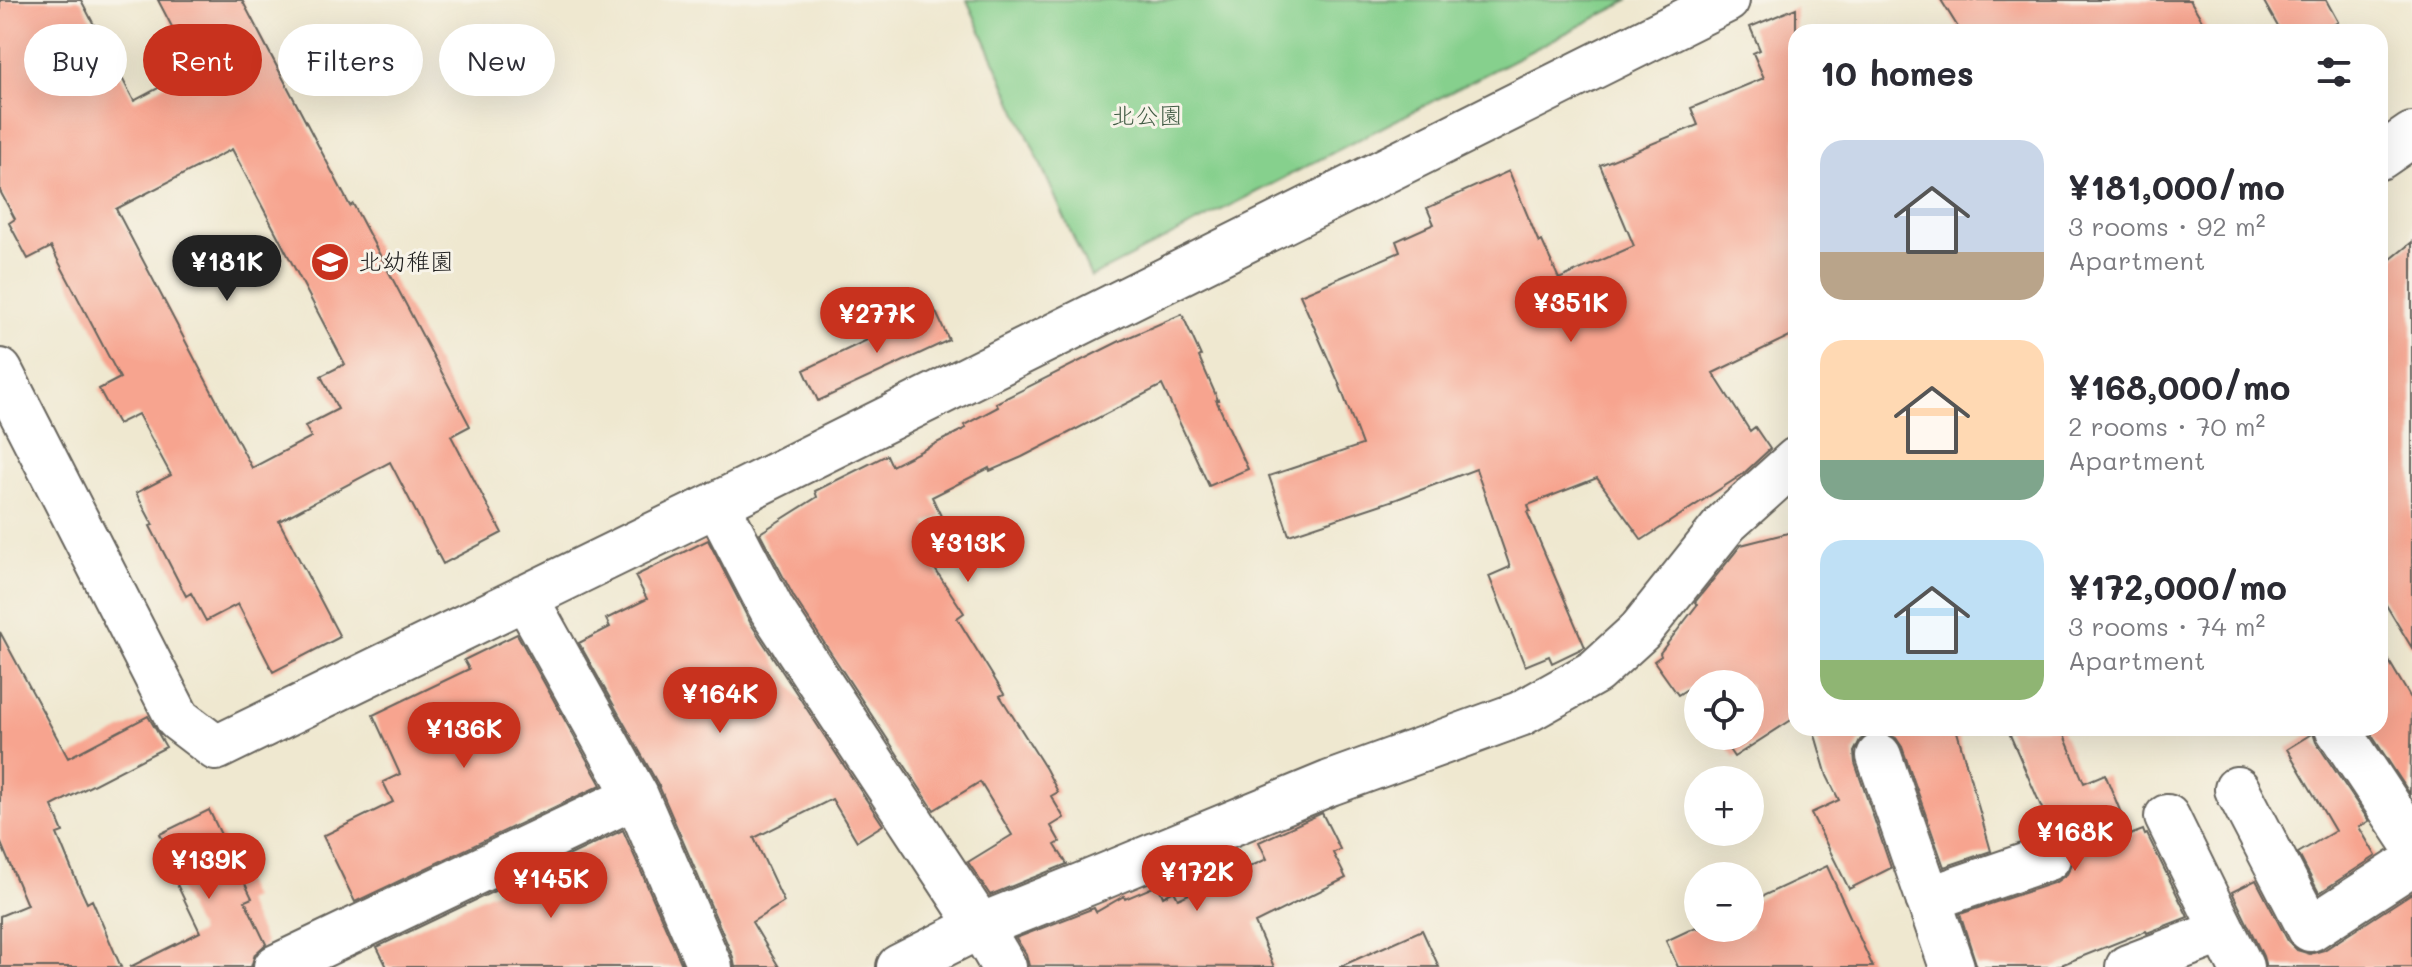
<!DOCTYPE html>
<html lang="en">
<head>
<meta charset="utf-8">
<style>
  :root { --surface:#fff; --page:#f7f7f7; --text:#2b2b33; --muted:#7c7c81; --accent:#c8321e }
  body { margin:0; font-family:Mali,"Klee One",sans-serif; background:var(--page); color:var(--text); height:100vh; display:flex; flex-direction:column; font-size:30px; white-space:nowrap }
  * { box-sizing:border-box; margin:0 }
  p { font-size:26px; color:var(--muted) }
  .icon { flex:none; width:44px; height:44px; fill:none; stroke:currentColor; stroke-width:2; stroke-linecap:round; stroke-linejoin:round }
  .map { position:relative; flex:1; overflow:hidden }
  .side { position:absolute; left:1788px; top:24px; width:600px; height:712px; display:flex; flex-direction:column; background:var(--surface); border-radius:24px; box-shadow:0 8px 32px #0002 }
  .side>* { flex:none }
  .hud { position:absolute; left:24px; top:24px; width:760px; height:72px; display:flex; gap:16px }
  .fabs { position:absolute; left:1684px; top:670px; display:grid; gap:16px }
  .fabs a { display:grid; place-items:center; width:80px; height:80px; border-radius:50%; background:var(--surface); box-shadow:0 8px 32px #0002; font-size:40px }
  .price { position:absolute; translate:-50% -68px; padding:0 18px; border-radius:28px; background:var(--accent); color:#fff; font-size:26px; line-height:52px; filter:drop-shadow(0 2px 4px #0008) }
  .price::after { content:''; position:absolute; left:50%; top:48px; width:24px; height:18px; margin-left:-12px; background:inherit; clip-path:polygon(0 0,100% 0,50% 100%) }
  .price.selected { background:#222; color:#fff }
  ul { padding:0; list-style:none }
  li { display:flex; align-items:center; gap:24px; height:200px; padding:0 32px }
  li span { display:grid; place-items:center; flex:none; width:224px; height:160px; border-radius:24px; color:#555 }
  li>.icon { margin-inline-start:auto }
  span .icon { width:96px; height:96px; fill:#fffc; stroke-width:1 }
  li b { font-size:34px }
  h2 { display:flex; justify-content:space-between; align-items:center; height:96px; padding:0 32px; font-size:34px }
  .pill { padding:0 28px; border-radius:36px; background:var(--surface); box-shadow:0 8px 32px #0002; font-size:28px; line-height:72px }
  .pill.selected { background:var(--accent); color:#fff }
  .map>svg:first-child { display:block }
</style>
</head>
<body>
<div class="map">
<svg width="2412" height="967" viewBox="0 0 2412 967">
  <rect width="100%" height="100%" fill="#f7f3e8"/>
  <filter id="ink" filterUnits="userSpaceOnUse"><feTurbulence type="fractalNoise" baseFrequency=".0125" numOctaves="2"/><feDisplacementMap in="SourceGraphic" scale="16" xChannelSelector="R" yChannelSelector="G"/><feConvolveMatrix kernelMatrix="1 2 1 2 8 2 1 2 1" color-interpolation-filters="sRGB"/></filter>
  <filter id="wash" filterUnits="userSpaceOnUse"><feTurbulence type="fractalNoise" baseFrequency=".006" numOctaves="4" result="noise"/><feDisplacementMap in="SourceGraphic" scale="32" xChannelSelector="R" yChannelSelector="G"/><feGaussianBlur stdDeviation="1.8" result="paint"/><feColorMatrix in="noise" values="0 0 0 0 0 0 0 0 0 0 0 0 0 0 0 0 0 1.4 0 .05"/><feComposite in="paint" operator="in"/></filter>
  <g filter="url(#wash)">
    <rect width="100%" height="100%" fill="#efe8d0"/>
    <path fill="#86d08d" stroke="#517654" stroke-width="2" d="M967,0H1630L1091,277Z"/>
    <g id="blocks">
      <path fill="#f7a48f" fill-rule="evenodd" d="M0,0H81L134,101L194,69L158,0H242L350,206L353,204L470,426L451,436L502,533L443,564L390,462L279,521L340,637L273,672L238,604L206,621L191,593L186,596L150,526L153,525L136,493L171,475L138,414L118,424L99,389L120,378L51,247L28,259L9,223L15,219L0,191ZM232,149L345,364L321,376L338,409L305,426L311,437L252,468L116,209Z
        M1941,0H2190L2209,32H1961Z
        M2263,0H2326L2338,22L2321,32H2281Z
        M1796,8V333L1713,373L1750,431L1755,427L1770,449L1743,474L1642,540L1597,478L1528,505L1530,511L1527,512L1585,647L1552,663L1549,656L1525,666L1489,576L1510,567L1476,469L1397,499L1289,535L1269,476L1362,445L1338,381L1300,295L1400,252L1396,241L1434,224L1427,208L1509,171L1539,243L1542,241L1559,279L1634,246L1600,165L1698,125L1691,108L1764,78L1753,53L1760,50L1750,27Z
        M2412,242V648L2380,595V268Z
        M934,308L949,340L818,401L804,370Z
        M1182,314L1201,356L1199,357L1218,400H1216L1248,469L1209,486L1162,385L1022,457L990,471L989,468L932,497L941,516L926,523L940,555L929,560L964,613L957,618L1004,694L1000,696L1046,769L1058,792L1051,796L1064,818L1051,826L1060,842L1055,845L1067,864L990,895L968,862L1012,835L980,782L934,810L794,597L760,533L817,497L815,491L887,455L892,466L966,428L964,425L998,407L996,403L1120,341Z
        M1796,531V717L1734,757L1720,736H1750V684H1698V702L1689,688L1678,695L1654,661L1661,656L1660,653L1697,605L1695,602L1741,545Z
        M708,540L751,624L883,825L857,841L832,799L754,838L784,902L752,922L779,967H735L733,957L659,786L579,643L610,627L606,619L647,599L635,576Z
        M0,632L68,758L148,716L166,747L52,806L63,832L57,834L74,875L87,903L92,900L121,967H0V916L27,905L0,841Z
        M517,634L601,785L355,902L323,836L393,802L383,782L400,774L373,715L469,669L464,660Z
        M2380,646L2412,700L2410,794L2367,728H2380Z
        M1813,728H1956L1991,851L1944,867L1902,747L1896,738L1884,732H1872L1860,740L1854,752L1855,763L1891,868L1849,889L1811,813L1839,800L1827,776Z
        M2007,728H2061L2084,783L2105,774L2130,835L2143,830L2145,835L2147,834L2188,917L2147,933L2146,931L2056,967H1977L1960,914L2056,882L2067,874L2073,862L2072,851L2065,840L2053,834Z
        M2313,733L2316,742L2369,821L2359,827L2376,856L2319,893L2298,853L2335,831L2287,749Z
        M209,810L252,898L245,901L266,944L255,954L251,967H130L200,932L169,868L174,865L160,834Z
        M1322,813L1340,849L1333,853L1346,878L1255,923L1274,967L1029,966L1026,954L1016,938L1094,908L1096,912L1124,896L1125,899L1158,885L1163,897L1174,891L1178,899L1267,859L1259,842Z
        M623,830L683,967H387L377,947Z
        M1827,866L1873,967H1678L1666,941L1698,926V928H1750V902Z
        M2256,880L2288,941L2297,950L2310,954L2324,950L2412,893V967H2266L2263,956L2232,892Z
        M1422,930L1439,967H1339Z"/>
    </g>
  </g>
  <g filter="url(#ink)">
    <use href="#blocks" fill-opacity="0" stroke="#66635b" stroke-width="2"/>
    <g fill="none" stroke-linecap="round" stroke-linejoin="round">
      <defs>
        <path id="street" d="M2380,157L2412,135
          M0,371L178,719L216,748L717,504L1727,0
          M717,504L772,610L980,926L1004,967
          M525,597L636,796L710,967
          M2337,728L2412,841
          M1879,756L1952,967
          M2237,789L2310,929L2412,863
          M2167,817L2223,931
          M1928,899L2048,858
          M276,967L636,796
          M899,967L980,926L1090,882L1330,783L1520,714L1595,672L1640,631L1726,523L1796,460
          M2128,967L2223,931L2241,967"/>
      </defs>
      <use href="#street" stroke="#66635b" stroke-width="48"/>
      <use href="#street" stroke="#fff" stroke-width="44"/>
    </g>
  </g>
  <defs>
    <symbol id="school-disc" viewBox="-11 -11 22 22"><circle r="9.5" fill="#c8321e" stroke="#f7f3e8"/><path d="M0-5L7-2L0 1L-7-2ZM-4 1L0 2.5L4 1V4Q0 6-4 4Z" fill="#fff"/></symbol>
  </defs>
  <g fill-rule="evenodd">
    <use href="#school-disc" x="308" y="240" width="44" height="44"/>
  </g>
  <g text-anchor="middle" stroke-width="6" stroke-linejoin="round" paint-order="stroke">
    <g font-size="24" fill="#415b44" stroke="#f7f3e8">
      <text x="1147" y="124">北公園</text>
    </g>
    <g font-size="24" fill="#1c1c1c" stroke="#f7f3e8" text-anchor="start">
      <text x="358" y="270">北幼稚園</text>
    </g>
  </g>
</svg>
<div class="fabs">
<a><svg class="icon" aria-label="locate" viewBox="0 0 24 24"><circle cx="12" cy="12" r="6"/><path d="M12 2v4M12 18v4M2 12h4M18 12h4"/></svg></a>
<a>+</a>
<a>−</a>
</div>
<b class="price selected" style="left:227px;top:303px">¥181K</b>
<b class="price" style="left:1571px;top:344px">¥351K</b>
<b class="price" style="left:877px;top:355px">¥277K</b>
<b class="price" style="left:968px;top:584px">¥313K</b>
<b class="price" style="left:720px;top:735px">¥164K</b>
<b class="price" style="left:464px;top:770px">¥136K</b>
<b class="price" style="left:2075px;top:873px">¥168K</b>
<b class="price" style="left:209px;top:901px">¥139K</b>
<b class="price" style="left:1197px;top:913px">¥172K</b>
<b class="price" style="left:551px;top:920px">¥145K</b>
<div class="hud">
<a class="pill">Buy</a>
<a class="pill selected">Rent</a>
<a class="pill">Filters</a>
<a class="pill">New</a>
</div>
<section class="side">
<h2>10 homes<svg class="icon" aria-label="filters" viewBox="0 0 24 24"><path d="M4 7h16M4 17h16"/><circle cx="9" cy="7" r="2"/><circle cx="15" cy="17" r="2"/></svg></h2>
<ul>
<li><span style="background:linear-gradient(#c9d6e8 70%,#b9a48a 0)"><svg class="icon" aria-label="home" viewBox="0 0 24 24"><path d="M3 11l9-7 9 7M6 9v11h12V9"/></svg></span><div><b>¥181,000/mo</b><p>3 rooms · 92 m²</p><p>Apartment</p></div></li>
<li><span style="background:linear-gradient(#ffd9b3 75%,#7fa58c 0)"><svg class="icon" aria-label="home" viewBox="0 0 24 24"><path d="M3 11l9-7 9 7M6 9v11h12V9"/></svg></span><div><b>¥168,000/mo</b><p>2 rooms · 70 m²</p><p>Apartment</p></div></li>
<li><span style="background:linear-gradient(#bfe0f5 75%,#8fb573 0)"><svg class="icon" aria-label="home" viewBox="0 0 24 24"><path d="M3 11l9-7 9 7M6 9v11h12V9"/></svg></span><div><b>¥172,000/mo</b><p>3 rooms · 74 m²</p><p>Apartment</p></div></li>
</ul>
</section>
</div>
</body>
</html>
